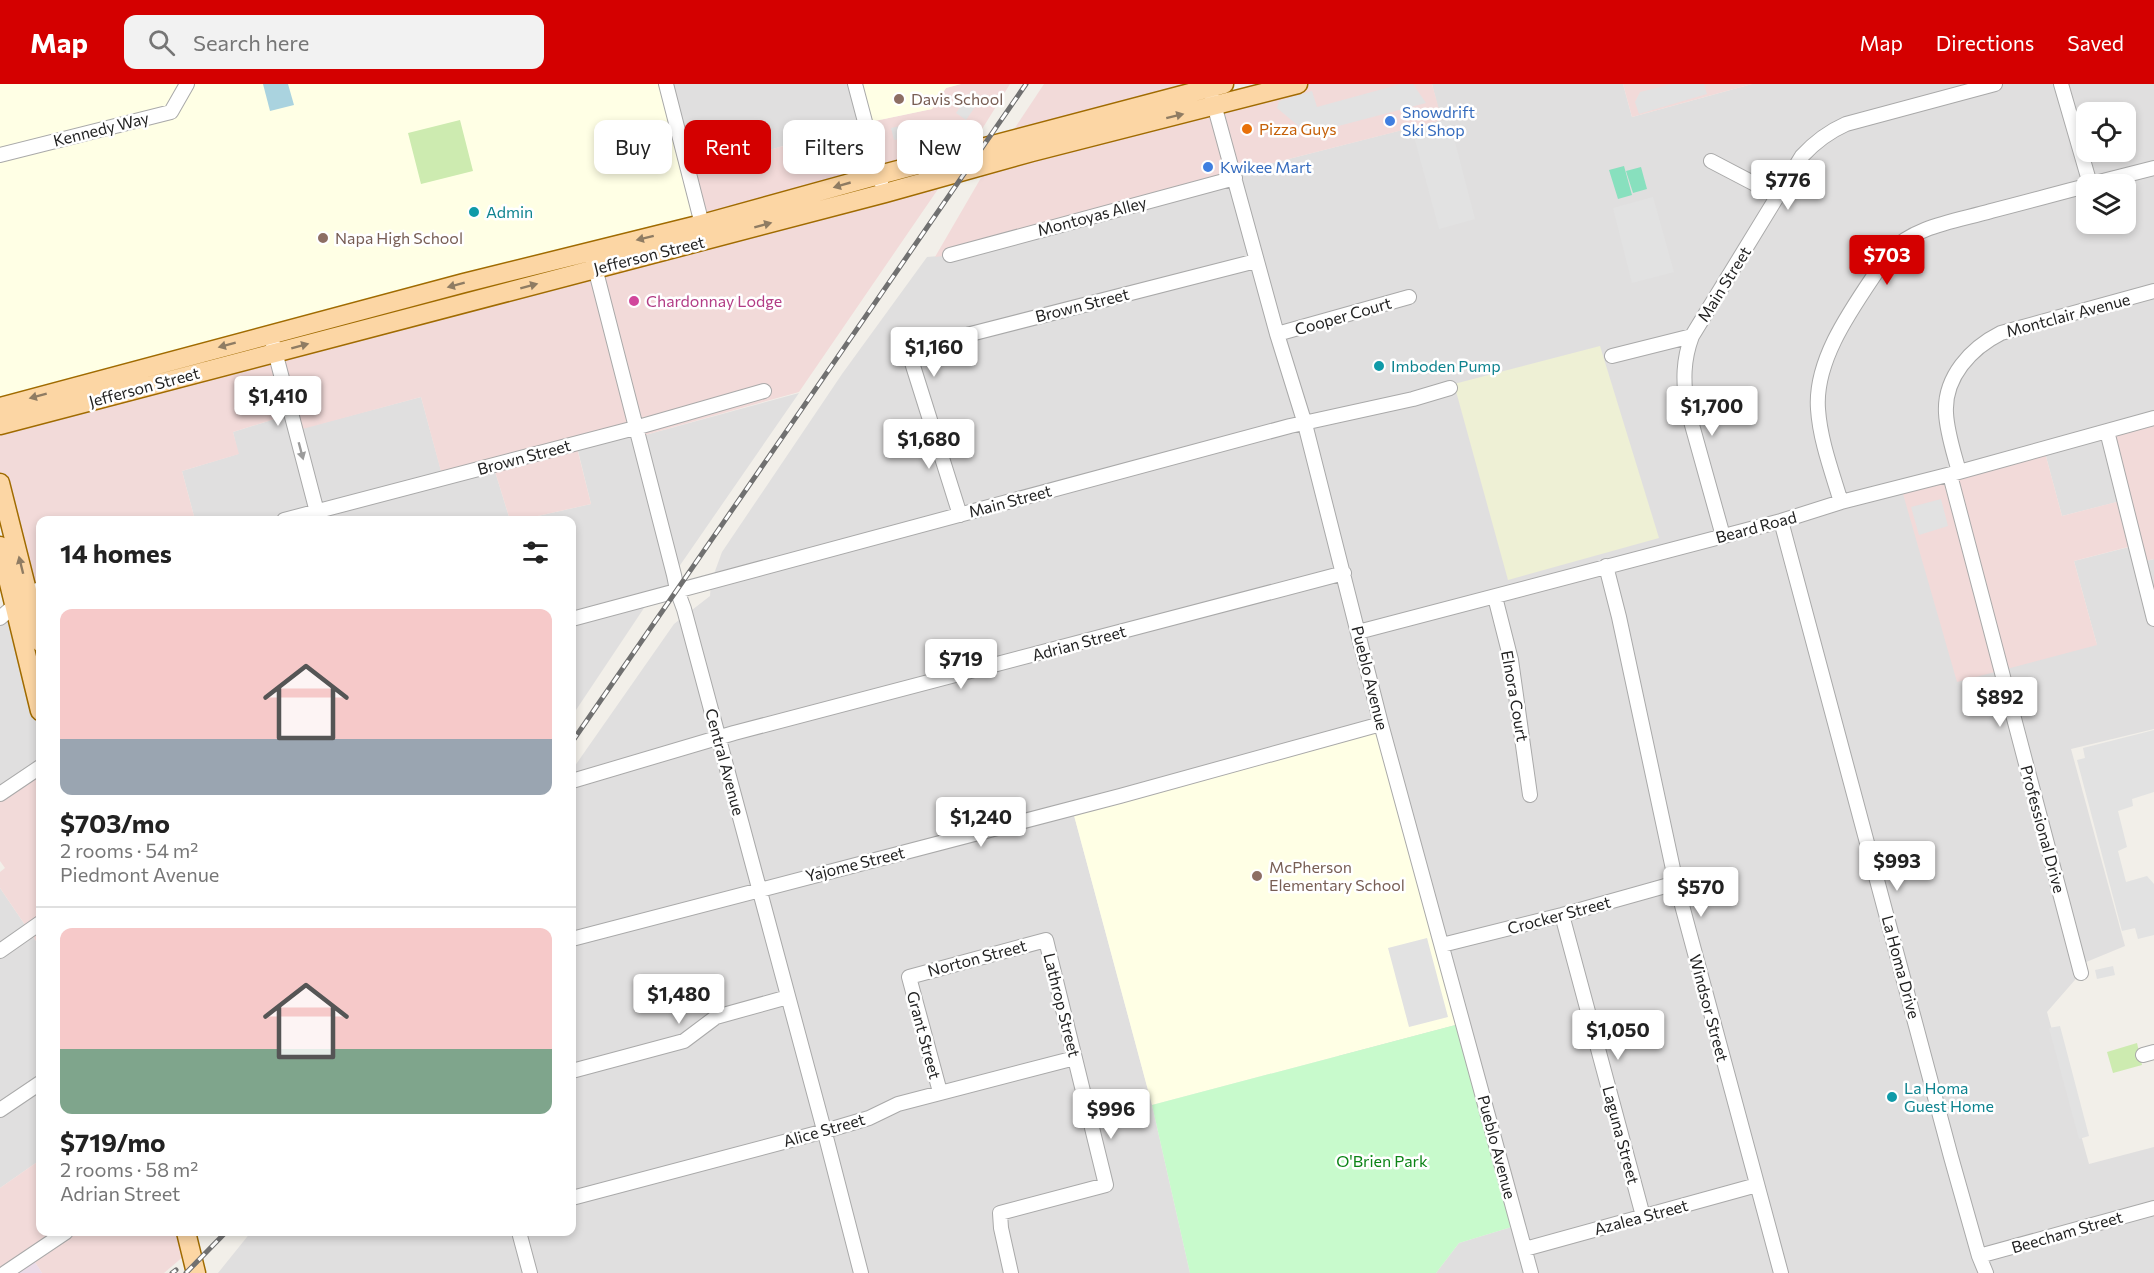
<!DOCTYPE html>
<html lang="en">
<head>
<meta charset="utf-8">
<style>
  :root { --surface:#fff; --page:#f2f2f2; --text:#222; --muted:#767676; --line:#e0e0e0; --accent:#d40000 }
  body { margin:0; font-family:Commissioner,sans-serif; background:var(--page); color:var(--text); height:100vh; display:flex; flex-direction:column; font-size:22px; white-space:nowrap }
  * { box-sizing:border-box; margin:0 }
  p { font-size:20px; color:var(--muted) }
  .icon { flex:none; width:33px; height:33px; fill:none; stroke:currentColor; stroke-width:2; stroke-linecap:round; stroke-linejoin:round }
  .map { position:relative; flex:1; overflow:hidden }
  .drawer { position:absolute; left:36px; top:432px; width:540px; height:720px; display:flex; flex-direction:column; background:var(--surface); border-radius:12px; box-shadow:0 3px 9px #0003 }
  .drawer>* { flex:none }
  .top-card { position:absolute; left:594px; top:36px; width:570px; height:54px; display:flex; gap:12px }
  .tools { position:absolute; left:2076px; top:18px; display:grid; gap:12px }
  .tools a { display:grid; place-items:center; width:60px; height:60px; border-radius:12px; background:var(--surface); box-shadow:0 3px 9px #0003; font-size:30px }
  .price { position:absolute; translate:-50% -51px; padding:0 14px; border-radius:6px; background:#fff; color:#222; font-size:20px; line-height:39px; filter:drop-shadow(0 2px 3px #0008) }
  .price::after { content:''; position:absolute; left:50%; top:36px; width:18px; height:14px; margin-left:-9px; background:inherit; clip-path:polygon(0 0,100% 0,50% 100%) }
  .price.on { background:var(--accent); color:#fff }
  ul { padding:0; list-style:none }
  li { display:grid; align-content:center; gap:12px; height:318px; padding:0 24px }
  li+li { border-top:2px solid var(--line) }
  li span { display:grid; place-items:center; height:186px; border-radius:12px; color:#555 }
  li>.icon { margin-inline-start:auto }
  span .icon { width:108px; height:108px; fill:#fffc; stroke-width:1 }
  li b { font-size:26px }
  h2 { display:flex; justify-content:space-between; align-items:center; height:72px; padding:0 24px; font-size:26px }
  .pill { padding:0 21px; border-radius:12px; background:var(--surface); box-shadow:0 3px 9px #0003; font-size:21px; line-height:54px }
  .pill.on { background:var(--accent); color:#fff }
  header { display:flex; align-items:center; gap:36px; box-sizing:border-box; height:84px; padding:0 30px; background:var(--accent); color:#fff }
  header strong { font-size:28px }
  nav { display:flex; gap:33px; margin-inline-start:auto; font-size:21px }
  .search { width:420px; height:54px; background:var(--page); display:flex; align-items:center; gap:15px; box-sizing:border-box; padding:0 21px; border-radius:12px; color:var(--muted); font-size:22px }
  .map>svg:first-child { display:block }
</style>
</head>
<body>
<header>
<strong>Map</strong>
<div class="search"><svg class="icon" aria-label="search" viewBox="0 0 24 24"><circle cx="10" cy="10" r="6"/><path d="M15 15l6 6"/></svg>Search here</div>
<nav><a>Map</a><a>Directions</a><a>Saved</a></nav>
</header>
<div class="map">
<svg width="2154" height="1189" viewBox="0 0 2154 1189">
  <rect width="100%" height="100%" fill="#f2efe9"/>
  <path fill="#e0dfdf" fill-rule="evenodd" d="M666,0H855L865,39L688,89Z
    M1432,0H1623L1632,33L1752,0H2154V334L2125,416L2062,432L2044,365L2004,375L2097,561L2074,477L2137,461L2141,478L2154,475V645L2071,665L2125,862L2079,881L2081,889L2047,928L2089,1080L2154,1063V1189H1436L1459,1159L1518,1141L1072,724L1152,1021L1190,1189H218L251,1148H572V686L674,540L710,512L711,498L722,468L842,290L927,173L950,171L1234,89L1441,36ZM2086,28H2126V68H2086ZM2086,100H2126V140H2086Z
    M799,309L674,490L677,506L650,515L572,632V436H520L591,420L576,359L635,344L638,353Z
    M421,313L443,394L493,381L510,436H195L182,387L238,370L233,348L291,330L296,346Z
    M16,521L40,627V683L0,710V534Z
    M0,804L40,863V1076L0,1104Z"/>
  <path fill="#f2dad9" d="M961,0H1010L979,50L970,67L702,140L688,89L865,39L932,25L946,4Z
    M1044,0H1224L1005,59Z
    M1298,0H1432L1442,36L1234,89L950,171L935,173L989,80Z
    M1623,0H1752L1632,33Z
    M947,92L799,308L638,353L635,344L576,360L591,420L520,436H510L493,381L443,395L421,313L295,347L291,330L233,348L239,370L182,387L195,436H40V558L0,399V341Z
    M2154,334V475L2141,478L2136,461L2074,477L2097,561L1957,598L1901,403L2044,365L2062,432L2124,416L2108,347Z
    M40,683V863L0,804V788L5,784L0,777V710Z
    M40,1076V1148H186L191,1166L164,1189H42L31,1172L0,1189V1104Z"/>
  <path fill="#ebdbe8" d="M31,1172L42,1189H5Z"/>
  <path fill="#ffffe5" d="M0,0H666L702,140L0,323Z
    M855,0H961L946,4L932,25L865,39Z
    M1381,640L1463,939L1152,1021L1072,724Z"/>
  <path fill="#eef0d5" d="M1600,262L1659,454L1508,496L1454,300Z"/>
  <path fill="#cdebb0" d="M460,36L473,87L421,100L408,49Z
    M2137,959L2142,981L2113,989L2107,968Z"/>
  <path fill="#c8facc" d="M1463,939L1518,1141L1459,1159L1436,1189H1190L1152,1021Z"/>
  <path fill="#88e0be" d="M1624,82L1632,111L1618,115L1609,86Z
    M1641,83L1647,105L1633,109L1626,87Z"/>
  <path fill="#e2e2e2" d="M1401,0H1413L1426,19L1308,50L1277,24L1279,17L1312,7L1317,23Z
    M1672,0H1704L1707,10L1639,30L1635,18L1640,8Z
    M972,6L982,13L966,36L956,29Z
    M1449,35L1475,135L1439,145L1412,45Z
    M905,41L908,53L894,56L891,44Z
    M1653,113L1674,188L1632,199L1613,124Z
    M1941,415L1948,442L1919,451L1911,423Z
    M2154,646V708L2132,715L2133,722L2118,727L2127,763L2118,767L2126,798L2147,792L2154,800V851L2138,855L2135,844L2122,847L2077,676L2085,674L2083,664Z
    M1427,854L1448,933L1409,943L1388,864Z
    M2113,882L2115,891L2097,895L2095,886Z
    M2060,942L2089,1052L2079,1055L2049,944Z"/>
  <path fill="#aad3df" d="M263,0H288L294,21L270,27Z"/>
  <g fill="none" stroke-linecap="round" stroke-linejoin="round">
    <defs>
      <path id="minor" d="M666,0L704,148
        M855,0L881,98
        M2061,0L2090,100
        M1212,13L1277,250L1305,340L1381,640L1531,1189
        M0,71L171,28L187,0
        M1711,77L1778,112
        M2091,100L2154,84
        M950,171L1235,94
        M593,176L674,491L677,506L684,525L827,1057L861,1189
        M1277,250L1409,213
        M1692,252C1683,276 1683,297 1687,323L1723,452
        M273,260L317,428
        M1612,272L1692,252L1802,72C1815,58 1828,48 1846,40L1995,0
        M2107,347L2154,535
        M1959,388C1954,369 1947,349 1946,329C1944,293 1971,264 2001,249L2154,207
        M1950,391L2081,889
        M1841,418C1832,388 1820,356 1818,325C1814,270 1861,213 1889,169C1914,142 1957,137 1991,127C2023,119 2055,110 2086,102
        M960,431L908,266L1256,177
        M284,436L635,344L764,307
        M1781,437L1951,1073L1979,1172L1986,1189
        M1606,482L1619,533L1676,799L1781,1189
        M1495,513L1511,576L1530,711
        M0,534L28,510L40,505
        M572,535L1290,342L1413,315L1450,304
        M1358,548L1781,437L1841,418L1959,388L2154,334
        M572,697L734,649L1344,489
        M0,710L40,683
        M1562,831L1643,1132
        M572,855L1120,712L1381,640
        M1442,861L1562,831L1676,799
        M0,867L40,839
        M2143,971L2154,968
        M572,987L684,957L716,933L788,913
        M940,1008L909,893L1046,856L1106,1101L1000,1129L1001,1144L1011,1189
        M0,1026L40,999
        M572,1114L825,1047L869,1034L898,1020L1075,974
        M519,1148L530,1189
        M1525,1165L1757,1101
        M1979,1172L2154,1124
        M5,1189L66,1148"/>
      <path id="major" d="M0,323L464,199L702,140L879,91L1224,0
        M0,341L885,109L1032,68L1298,0
        M0,399L40,558
        M0,462L40,627
        M186,1148L196,1189"/>
    </defs>
    <use href="#minor" stroke="#a9a9a9" stroke-width="16"/>
    <use href="#major" stroke="#a06b00" stroke-width="21"/>
    <use href="#minor" stroke="#fff" stroke-width="14"/>
    <use href="#major" stroke="#fcd6a4" stroke-width="18"/>
    <defs>
      <path id="rail" d="M572,658L1026,0
        M172,1189L176,1186
        M186,1189L226,1148"/>
    </defs>
    <use href="#rail" stroke="#707070" stroke-width="5"/>
    <use href="#rail" stroke="#fff" stroke-width="3" stroke-dasharray="9" stroke-linecap="butt"/>
  </g>
  <defs><path id="oneway-solid" d="M-6-.8H1V-3.2L6.5 0L1 3.2V.8H-6Z" transform="scale(1.5)"/></defs>
  <g fill="#8f7c63">
    <use href="#oneway-solid" transform="translate(1175 32) rotate(-14)"/>
    <use href="#oneway-solid" transform="translate(842 101) rotate(164)"/>
    <use href="#oneway-solid" transform="translate(763 141) rotate(-15)"/>
    <use href="#oneway-solid" transform="translate(645 154) rotate(166)"/>
    <use href="#oneway-solid" transform="translate(456 201) rotate(165)"/>
    <use href="#oneway-solid" transform="translate(529 202) rotate(-15)"/>
    <use href="#oneway-solid" transform="translate(227 261) rotate(165)"/>
    <use href="#oneway-solid" transform="translate(300 262) rotate(-15)"/>
    <use href="#oneway-solid" transform="translate(38 312) rotate(165)"/>
    <use href="#oneway-solid" transform="translate(21 481) rotate(-104)"/>
  </g>
  <use fill="#9c9c9c" href="#oneway-solid" transform="translate(301 367) rotate(75)"/>
  <g fill="#8d6e63" stroke="#fff" stroke-width="2">
    <circle cx="899" cy="15" r="6"/>
    <circle cx="323" cy="154" r="6"/>
    <circle cx="1257" cy="792" r="6"/>
  </g>
  <g fill="#3f7fe0" stroke="#fff" stroke-width="2">
    <circle cx="1390" cy="37" r="6"/>
    <circle cx="1208" cy="83" r="6"/>
  </g>
  <circle fill="#e8710a" stroke="#fff" stroke-width="2" cx="1247" cy="45" r="6"/>
  <g fill="#0f9aa8" stroke="#fff" stroke-width="2">
    <circle cx="474" cy="128" r="6"/>
    <circle cx="1379" cy="282" r="6"/>
    <circle cx="1892" cy="1013" r="6"/>
  </g>
  <circle fill="#d1479c" stroke="#fff" stroke-width="2" cx="634" cy="217" r="6"/>
  <g text-anchor="middle" stroke-width="5" stroke-linejoin="round" paint-order="stroke">
    <g font-size="16" fill="#785e54" stroke="#fff" text-anchor="start">
      <text x="911" y="21">Davis School</text>
      <text x="335" y="160">Napa High School</text>
      <text x="1269" y="789">McPherson<tspan x="1269" dy="18">Elementary School</tspan></text>
    </g>
    <g font-size="16" fill="#366cbe" stroke="#fff" text-anchor="start">
      <text x="1402" y="34">Snowdrift<tspan x="1402" dy="18">Ski Shop</tspan></text>
      <text x="1220" y="89">Kwikee Mart</text>
    </g>
    <g font-size="16" fill="#222" stroke="#fff">
      <text transform="translate(101 45) rotate(-14)" y="6">Kennedy Way</text>
      <text transform="translate(1092 132) rotate(-15)" y="6">Montoyas Alley</text>
      <text transform="translate(649 171) rotate(-14)" y="6">Jefferson Street</text>
      <text transform="translate(1724 200) rotate(-58)" y="6">Main Street</text>
      <text transform="translate(1082 221) rotate(-14)" y="6">Brown Street</text>
      <text transform="translate(2068 231) rotate(-15)" y="6">Montclair Avenue</text>
      <text transform="translate(1343 232) rotate(-16)" y="6">Cooper Court</text>
      <text transform="translate(144 303) rotate(-15)" y="6">Jefferson Street</text>
      <text transform="translate(524 373) rotate(-15)" y="6">Brown Street</text>
      <text transform="translate(1010 417) rotate(-15)" y="6">Main Street</text>
      <text transform="translate(1756 443) rotate(-15)" y="6">Beard Road</text>
      <text transform="translate(1079 559) rotate(-15)" y="6">Adrian Street</text>
      <text transform="translate(1370 594) rotate(76)" y="6">Pueblo Avenue</text>
      <text transform="translate(1515 612) rotate(80)" y="6">Elnora Court</text>
      <text transform="translate(725 678) rotate(75)" y="6">Central Avenue</text>
      <text transform="translate(2043 745) rotate(75)" y="6">Professional Drive</text>
      <text transform="translate(855 780) rotate(-14)" y="6">Yajome Street</text>
      <text transform="translate(1559 831) rotate(-15)" y="6">Crocker Street</text>
      <text transform="translate(977 874) rotate(-15)" y="6">Norton Street</text>
      <text transform="translate(1901 883) rotate(75)" y="6">La Homa Drive</text>
      <text transform="translate(1062 921) rotate(76)" y="6">Lathrop Street</text>
      <text transform="translate(1709 924) rotate(75)" y="6">Windsor Street</text>
      <text transform="translate(924 951) rotate(75)" y="6">Grant Street</text>
      <text transform="translate(824 1046) rotate(-16)" y="6">Alice Street</text>
      <text transform="translate(1621 1051) rotate(75)" y="6">Laguna Street</text>
      <text transform="translate(1497 1063) rotate(75)" y="6">Pueblo Avenue</text>
      <text transform="translate(1641 1133) rotate(-15)" y="6">Azalea Street</text>
      <text transform="translate(2067 1148) rotate(-16)" y="6">Beecham Street</text>
    </g>
    <g font-size="16" fill="#c56008" stroke="#fff" text-anchor="start">
      <text x="1259" y="51">Pizza Guys</text>
    </g>
    <g font-size="16" fill="#0d838f" stroke="#fff" text-anchor="start">
      <text x="486" y="134">Admin</text>
      <text x="1391" y="288">Imboden Pump</text>
      <text x="1904" y="1010">La Homa<tspan x="1904" dy="18">Guest Home</tspan></text>
    </g>
    <g font-size="16" fill="#b23c85" stroke="#fff" text-anchor="start">
      <text x="646" y="223">Chardonnay Lodge</text>
    </g>
    <g font-size="16" fill="#0c8416" stroke="#fff">
      <text x="1382" y="1083">O'Brien Park</text>
    </g>
  </g>
</svg>
<div class="tools">
<a><svg class="icon" aria-label="locate" viewBox="0 0 24 24"><circle cx="12" cy="12" r="6"/><path d="M12 2v4M12 18v4M2 12h4M18 12h4"/></svg></a>
<a><svg class="icon" aria-label="layers" viewBox="0 0 24 24"><path d="M12 4l9 5-9 5-9-5zM3 14l9 5 9-5"/></svg></a>
</div>
<b class="price" style="left:1788px;top:127px">$776</b>
<b class="price on" style="left:1887px;top:202px">$703</b>
<b class="price" style="left:934px;top:294px">$1,160</b>
<b class="price" style="left:278px;top:343px">$1,410</b>
<b class="price" style="left:1712px;top:353px">$1,700</b>
<b class="price" style="left:929px;top:386px">$1,680</b>
<b class="price" style="left:961px;top:606px">$719</b>
<b class="price" style="left:2000px;top:644px">$892</b>
<b class="price" style="left:981px;top:764px">$1,240</b>
<b class="price" style="left:1897px;top:808px">$993</b>
<b class="price" style="left:1701px;top:834px">$570</b>
<b class="price" style="left:679px;top:941px">$1,480</b>
<b class="price" style="left:1618px;top:977px">$1,050</b>
<b class="price" style="left:1111px;top:1056px">$996</b>
<div class="top-card">
<a class="pill">Buy</a>
<a class="pill on">Rent</a>
<a class="pill">Filters</a>
<a class="pill">New</a>
</div>
<section class="drawer">
<h2>14 homes<svg class="icon" aria-label="filters" viewBox="0 0 24 24"><path d="M4 7h16M4 17h16"/><circle cx="9" cy="7" r="2"/><circle cx="15" cy="17" r="2"/></svg></h2>
<ul>
<li><span style="background:linear-gradient(#f6c9c9 70%,#9aa5b1 0)"><svg class="icon" aria-label="home" viewBox="0 0 24 24"><path d="M3 11l9-7 9 7M6 9v11h12V9"/></svg></span><div><b>$703/mo</b><p>2 rooms · 54 m²</p><p>Piedmont Avenue</p></div></li>
<li><span style="background:linear-gradient(#f6c9c9 65%,#7fa58c 0)"><svg class="icon" aria-label="home" viewBox="0 0 24 24"><path d="M3 11l9-7 9 7M6 9v11h12V9"/></svg></span><div><b>$719/mo</b><p>2 rooms · 58 m²</p><p>Adrian Street</p></div></li>
</ul>
</section>
</div>
</body>
</html>
